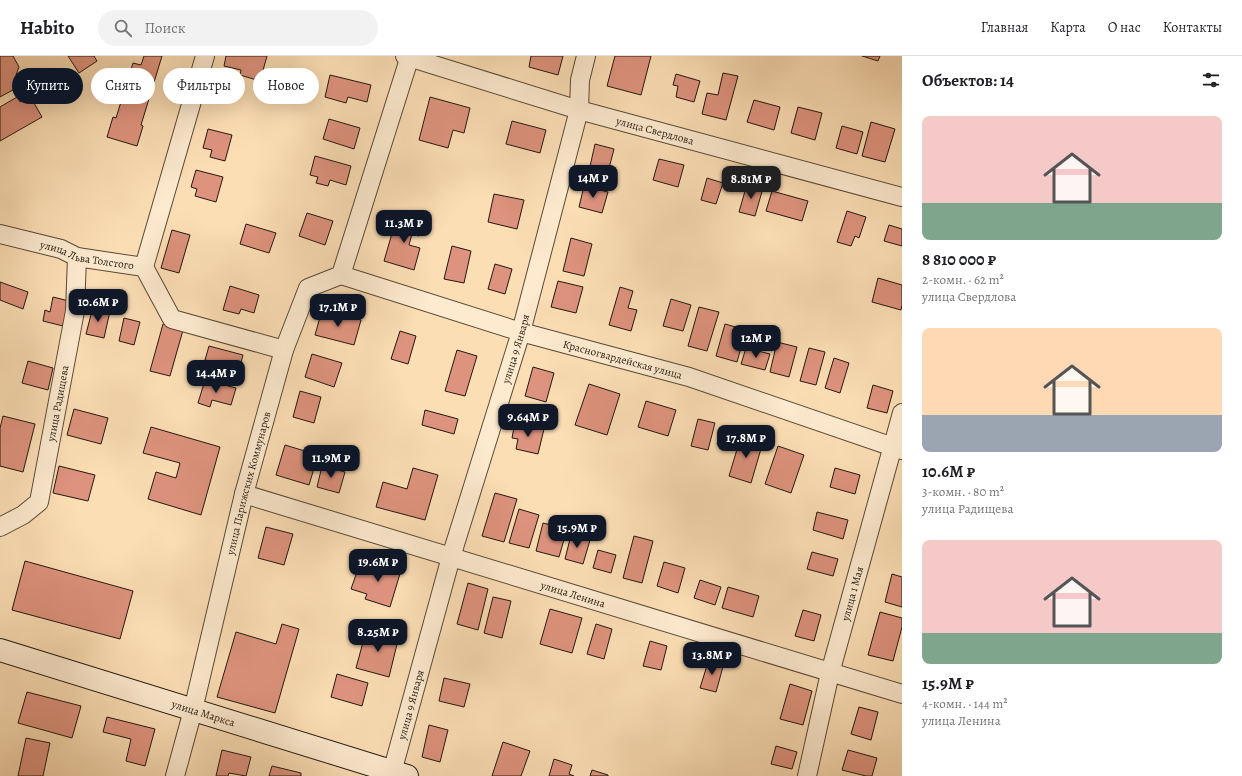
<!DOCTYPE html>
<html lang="ru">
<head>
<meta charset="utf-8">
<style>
  :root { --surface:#fff; --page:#f2f2f2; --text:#202124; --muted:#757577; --line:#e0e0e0; --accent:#111827 }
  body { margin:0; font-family:Alegreya,serif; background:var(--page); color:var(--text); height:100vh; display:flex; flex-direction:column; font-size:15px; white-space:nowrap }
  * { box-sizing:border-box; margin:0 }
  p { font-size:13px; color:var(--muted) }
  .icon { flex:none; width:22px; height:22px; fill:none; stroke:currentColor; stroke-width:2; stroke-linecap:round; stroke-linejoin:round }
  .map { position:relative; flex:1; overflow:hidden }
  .details { display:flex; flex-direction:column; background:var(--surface); width:340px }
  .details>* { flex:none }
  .guide { position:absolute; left:12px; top:12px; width:380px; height:36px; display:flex; gap:8px }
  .price { position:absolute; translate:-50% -34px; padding:0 9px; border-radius:8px; background:var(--accent); color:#fff; font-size:13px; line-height:26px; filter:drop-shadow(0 1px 2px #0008) }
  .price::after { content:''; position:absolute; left:50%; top:24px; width:12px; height:9px; margin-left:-6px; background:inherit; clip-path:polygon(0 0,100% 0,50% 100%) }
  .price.on { background:#222; color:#fff }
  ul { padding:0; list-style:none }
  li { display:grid; align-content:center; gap:8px; height:212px; padding:0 20px }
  li span { display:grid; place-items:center; height:124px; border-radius:8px; color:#555 }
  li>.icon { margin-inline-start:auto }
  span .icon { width:72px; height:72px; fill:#fffc; stroke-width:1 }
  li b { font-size:17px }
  h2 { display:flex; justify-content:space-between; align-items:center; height:48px; padding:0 20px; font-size:17px }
  .tag { padding:0 14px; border-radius:18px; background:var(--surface); box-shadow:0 4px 16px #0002; font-size:14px; line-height:36px }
  .tag.on { background:var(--accent); color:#fff }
  header { display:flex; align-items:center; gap:24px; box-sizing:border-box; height:56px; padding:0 20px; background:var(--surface); border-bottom:1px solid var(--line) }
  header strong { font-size:19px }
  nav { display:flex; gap:22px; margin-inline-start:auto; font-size:14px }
  .search { width:280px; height:36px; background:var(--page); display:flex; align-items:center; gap:10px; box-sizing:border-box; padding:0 14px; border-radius:22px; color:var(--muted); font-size:15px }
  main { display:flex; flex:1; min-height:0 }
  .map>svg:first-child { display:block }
</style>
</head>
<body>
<header>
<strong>Habito</strong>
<div class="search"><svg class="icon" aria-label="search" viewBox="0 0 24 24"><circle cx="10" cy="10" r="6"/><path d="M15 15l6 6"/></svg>Поиск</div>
<nav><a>Главная</a><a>Карта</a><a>О нас</a><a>Контакты</a></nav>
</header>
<main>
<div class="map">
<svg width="902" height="720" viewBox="0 0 902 720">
  <rect width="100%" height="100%" fill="#fcdeb5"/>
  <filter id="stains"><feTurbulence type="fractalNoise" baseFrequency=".005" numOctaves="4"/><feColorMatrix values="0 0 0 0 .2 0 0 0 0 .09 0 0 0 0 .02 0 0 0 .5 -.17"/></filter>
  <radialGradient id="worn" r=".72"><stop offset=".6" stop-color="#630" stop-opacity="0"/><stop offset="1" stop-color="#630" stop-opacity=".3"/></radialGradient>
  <path fill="#de937e" stroke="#22180f" d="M0,0H13L19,11L16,19L22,29L0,41Z
    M68,0H94L97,5L79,17Z
    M144,0H162L141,69L143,70L137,90L107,81L113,61L116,62L133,7L141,9Z
    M226,0H267L260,25L240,19L241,14L224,10Z
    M531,0H563L558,19L529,11Z
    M615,0H651L641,39L607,30Z
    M862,0H880L878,5Z
    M723,17L738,20L726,64L702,58L707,37L718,39Z
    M676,18L700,25L694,46L676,41L678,30L673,29Z
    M330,19L371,29L367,46L348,41L346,47L325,41Z
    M30,40L42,61L0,85V51L17,41L20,46Z
    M430,41L470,52L464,77L453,74L448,92L419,84Z
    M754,44L780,51L774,74L747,66Z
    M798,51L822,57L815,84L791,77Z
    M329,63L360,72L354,93L323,83Z
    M512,65L546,74L540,97L506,88Z
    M871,66L895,73L885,106L862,100Z
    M842,70L863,76L857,98L836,92Z
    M208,73L232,79L225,105L210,101L212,94L203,92Z
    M595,88L614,93L607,120L589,115Z
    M315,100L351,110L346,129L330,124L328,130L316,127L318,121L310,119Z
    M659,103L684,109L678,131L653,124Z
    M196,114L223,121L216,146L195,140L197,133L191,131Z
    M707,122L723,127L716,148L701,144Z
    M747,128L763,132L755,160L739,156Z
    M584,130L608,136L602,157L579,151Z
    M772,135L808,145L802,165L766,155Z
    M494,138L524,144L517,173L488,166Z
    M847,155L866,161L859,182L855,180L851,190L837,186Z
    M307,157L333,165L325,189L299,180Z
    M397,160L422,167L419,180L412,178L409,189L420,192L414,214L384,205Z
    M246,168L276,177L269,197L240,188Z
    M889,169L902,173V190L884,185Z
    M172,174L190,179L179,217L161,212Z
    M571,182L592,188L584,220L563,215Z
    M452,190L471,195L464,227L444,223Z
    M495,208L512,213L505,238L488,233Z
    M878,222L902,229V249L901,254L872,246Z
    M558,225L583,231L576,257L551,251Z
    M0,226L28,236L23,253L0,244Z
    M230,230L259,239L254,257L241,253L239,258L223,254Z
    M620,231L633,235L628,252L637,254L631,275L609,269Z
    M53,241L69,245L63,270L43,265L45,254L50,256Z
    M671,243L691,249L683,275L663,270Z
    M93,251L110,255L104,282L86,278Z
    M699,251L719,256L707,295L688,290Z
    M322,254L361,264L354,289L315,279Z
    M124,262L140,266L134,289L119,285Z
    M163,268L183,274L170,320L150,315Z
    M725,268L746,274L737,306L716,300Z
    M400,275L416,280L408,308L391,303Z
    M777,286L797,291L789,321L770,316Z
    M209,290L243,299L239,315L226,312L225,317L208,312L210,305L205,304Z
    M746,292L770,298L765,314L741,308Z
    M809,292L825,296L816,329L800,325Z
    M457,294L477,300L465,340L445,335Z
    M312,298L342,307L334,331L305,321Z
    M834,302L849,307L840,337L825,332Z
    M28,305L53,312L48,334L22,327Z
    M533,311L554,317L546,346L525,340Z
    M205,324L236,332L231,349L212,344L210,351L198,347Z
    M589,328L620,338L607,379L575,369Z
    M873,329L893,335L887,357L867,352Z
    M300,335L321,341L314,367L293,361Z
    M646,345L676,354L668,380L638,371Z
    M74,353L108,362L101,388L67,379Z
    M425,354L458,363L454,378L422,369Z
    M3,360L35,368L23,416L0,410V372Z
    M698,363L715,367L708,394L691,390Z
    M515,366L544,373L538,398L516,393L518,383L512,382Z
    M151,371L220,391L201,459L148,443L156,416L176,422L180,407L143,397Z
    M722,374L741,380L737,394L717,388Z
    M741,380L763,386L751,427L729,420Z
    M285,389L318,399L309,429L276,419Z
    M778,390L804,399L791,437L765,428Z
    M59,410L95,419L88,445L53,437Z
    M322,410L345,416L339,437L317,431Z
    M413,412L438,419L425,464L376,451L383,426L407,433Z
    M835,412L860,419L855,438L830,431Z
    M495,437L517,443L504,486L482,480Z
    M519,453L539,459L529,492L509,487Z
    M817,456L848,464L843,483L813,474Z
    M543,467L567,473L559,501L536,495Z
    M266,471L293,478L284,509L258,502Z
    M571,479L590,484L583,508L565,503Z
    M634,480L653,485L642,527L623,522Z
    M598,494L616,499L611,517L593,512Z
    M812,496L838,503L833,520L807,513Z
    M378,504L402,511L390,551L365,543L367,538L351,533L358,513L374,518Z
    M25,505L133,535L120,583L12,554Z
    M664,506L685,512L678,537L657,530Z
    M892,518L902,521V551L885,546Z
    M700,524L721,531L715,549L694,542Z
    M468,527L488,533L478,574L457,568Z
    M728,531L759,540L753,561L722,552Z
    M493,541L511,545L502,582L484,577Z
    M550,553L582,562L572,597L540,588Z
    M803,554L821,559L814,585L795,580Z
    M880,556L902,562V571L893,605L868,599Z
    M282,568L299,573L275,657L217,641L236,576L276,588Z
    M596,568L612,573L604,603L587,598Z
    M378,572L394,576L392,582L398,584L389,621L356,612L366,575L376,578Z
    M650,585L667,590L661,614L643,610Z
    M709,603L724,607L716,636L700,632Z
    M337,618L368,627L362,650L331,641Z
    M444,622L470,628L464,651L439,645Z
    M790,628L812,635L803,669L780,663Z
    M27,636L81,650L72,682L18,667Z
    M859,651L878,656L871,684L851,678Z
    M107,661L155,673L145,710L126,705L131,683L103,676Z
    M429,669L448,674L440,706L422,701Z
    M26,682L50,687L43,720H18Z
    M503,686L530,695L521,720H492Z
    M776,690L797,696L792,713L771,708Z
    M222,694L251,701L246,720L229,717L228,720H216Z
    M848,694L877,702L872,720H866L842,714Z
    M554,703L572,709L569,718L574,720H549Z
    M272,710L301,717V720H269Z
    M592,714L608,719V720H590Z"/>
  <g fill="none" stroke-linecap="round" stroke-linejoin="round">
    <defs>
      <g id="street">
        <path id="s1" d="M405,0L579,54L902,141"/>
        <path id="s2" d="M0,178L61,193L77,201L144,211L172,263L284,294"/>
        <path d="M144,211L205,0"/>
        <path id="s3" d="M341,219L521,276L689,321L902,394"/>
        <path id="s4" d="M244,438L902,638"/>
        <path id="s5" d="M0,471L23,459L39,446L75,255L77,201"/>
        <path id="s6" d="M175,720L193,654L244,438L284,294L308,232L341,219L410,0"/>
        <path id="s7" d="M391,720L451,501L521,276L579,54L580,24L586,0"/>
        <path id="s8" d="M807,720L830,617L902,357"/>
      </g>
      <g id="secondary">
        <path id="s9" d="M0,594L407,720"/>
      </g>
    </defs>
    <use href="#street" stroke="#584a38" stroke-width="20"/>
    <use href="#secondary" stroke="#22180f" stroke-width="24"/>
    <use href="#street" stroke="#fdeacf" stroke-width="18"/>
    <use href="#secondary" stroke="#fdeacf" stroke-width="22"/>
  </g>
  <g text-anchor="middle" stroke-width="3" stroke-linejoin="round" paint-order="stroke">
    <g font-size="11" fill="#22180f" stroke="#fdeacf">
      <text dy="4" stroke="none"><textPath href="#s1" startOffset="261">улица Свердлова</textPath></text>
      <text dy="4" stroke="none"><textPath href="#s2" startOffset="90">улица Льва Толстого</textPath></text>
      <text dy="4" stroke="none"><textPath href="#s7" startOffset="445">улица 9 Января</textPath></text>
      <text dy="4" stroke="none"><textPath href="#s3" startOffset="294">Красногвардейская улица</textPath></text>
      <text dy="4" stroke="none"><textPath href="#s5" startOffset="147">улица Радищева</textPath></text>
      <text dy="4" stroke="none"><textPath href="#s6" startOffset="302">улица Парижских Коммунаров</textPath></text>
      <text dy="4" stroke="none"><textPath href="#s4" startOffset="344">улица Ленина</textPath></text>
      <text dy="4" stroke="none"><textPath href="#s8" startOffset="188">улица 1 Мая</textPath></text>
      <text dy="4" stroke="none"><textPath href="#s7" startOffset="74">улица 9 Января</textPath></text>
      <text dy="4" stroke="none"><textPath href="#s9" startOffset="213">улица Маркса</textPath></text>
    </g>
  </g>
  <rect width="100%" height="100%" filter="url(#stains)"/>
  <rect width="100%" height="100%" fill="url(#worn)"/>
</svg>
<b class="price" style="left:593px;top:143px">14M ₽</b>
<b class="price on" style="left:751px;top:144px">8.81M ₽</b>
<b class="price" style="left:404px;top:188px">11.3M ₽</b>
<b class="price" style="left:98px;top:267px">10.6M ₽</b>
<b class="price" style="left:338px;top:272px">17.1M ₽</b>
<b class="price" style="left:756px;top:303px">12M ₽</b>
<b class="price" style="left:216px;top:338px">14.4M ₽</b>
<b class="price" style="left:528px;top:382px">9.64M ₽</b>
<b class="price" style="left:746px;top:403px">17.8M ₽</b>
<b class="price" style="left:331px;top:423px">11.9M ₽</b>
<b class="price" style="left:577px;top:493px">15.9M ₽</b>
<b class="price" style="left:378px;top:527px">19.6M ₽</b>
<b class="price" style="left:378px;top:597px">8.25M ₽</b>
<b class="price" style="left:712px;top:620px">13.8M ₽</b>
<div class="guide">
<a class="tag on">Купить</a>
<a class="tag">Снять</a>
<a class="tag">Фильтры</a>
<a class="tag">Новое</a>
</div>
</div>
<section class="details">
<h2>Объектов: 14<svg class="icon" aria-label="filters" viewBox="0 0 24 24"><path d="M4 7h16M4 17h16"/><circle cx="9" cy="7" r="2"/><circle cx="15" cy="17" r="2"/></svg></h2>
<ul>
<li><span style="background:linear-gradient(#f6c9c9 70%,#7fa58c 0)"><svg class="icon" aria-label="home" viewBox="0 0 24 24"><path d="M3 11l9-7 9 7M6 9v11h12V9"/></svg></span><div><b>8 810 000 ₽</b><p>2-комн. · 62 m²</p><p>улица Свердлова</p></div></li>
<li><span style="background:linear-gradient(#ffd9b3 70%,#9aa5b1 0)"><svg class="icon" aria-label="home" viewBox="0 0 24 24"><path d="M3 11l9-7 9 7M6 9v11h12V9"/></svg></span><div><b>10.6M ₽</b><p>3-комн. · 80 m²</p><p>улица Радищева</p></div></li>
<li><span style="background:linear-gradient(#f6c9c9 75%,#7fa58c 0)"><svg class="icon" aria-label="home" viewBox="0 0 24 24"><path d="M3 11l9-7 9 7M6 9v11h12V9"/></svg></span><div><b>15.9M ₽</b><p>4-комн. · 144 m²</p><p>улица Ленина</p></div></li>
</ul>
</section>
</main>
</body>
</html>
